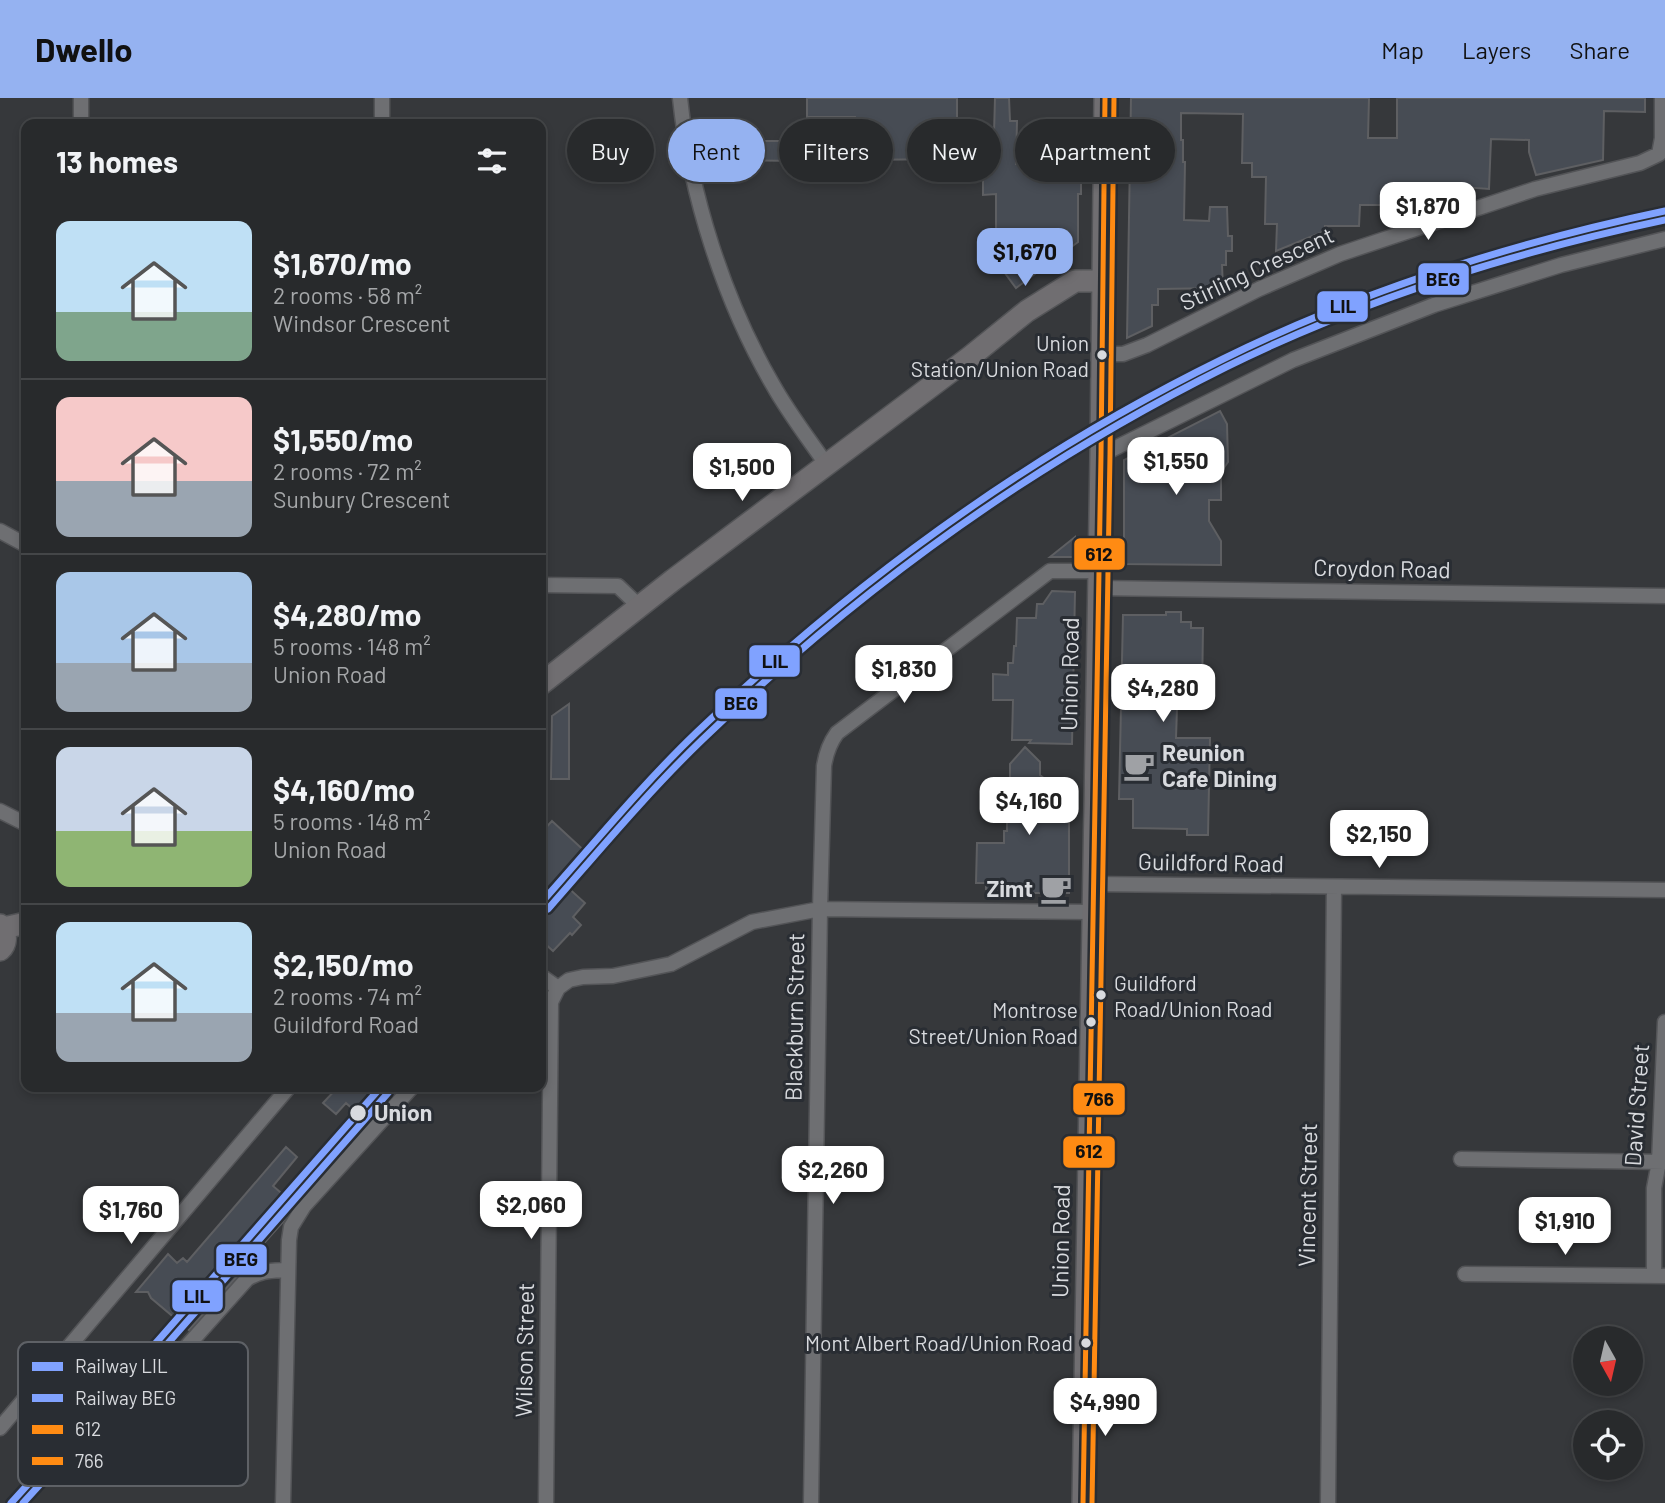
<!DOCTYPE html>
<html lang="en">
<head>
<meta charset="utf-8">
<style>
  :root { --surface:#282a2c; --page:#303234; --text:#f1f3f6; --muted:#a5a7a9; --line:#444648; --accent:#95b2f1 }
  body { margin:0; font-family:Barlow,sans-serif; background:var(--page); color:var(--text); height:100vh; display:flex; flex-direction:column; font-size:26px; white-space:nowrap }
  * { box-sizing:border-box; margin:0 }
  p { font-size:23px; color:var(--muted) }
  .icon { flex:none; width:38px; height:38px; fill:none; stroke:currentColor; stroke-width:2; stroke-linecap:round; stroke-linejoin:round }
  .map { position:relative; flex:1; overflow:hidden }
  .side { position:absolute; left:21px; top:21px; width:525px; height:973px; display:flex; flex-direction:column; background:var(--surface); border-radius:14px; box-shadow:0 4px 10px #0003,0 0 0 2px var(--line) }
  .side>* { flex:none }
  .guide { position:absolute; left:567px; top:21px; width:665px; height:63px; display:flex; gap:14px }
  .needle { width:46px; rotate:172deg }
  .buttons { position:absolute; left:1573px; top:1228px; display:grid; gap:14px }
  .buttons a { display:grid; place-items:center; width:70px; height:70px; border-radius:50%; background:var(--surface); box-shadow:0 4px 10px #0003,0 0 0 2px var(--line); font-size:35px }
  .price { position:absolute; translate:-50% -60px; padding:0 16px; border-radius:14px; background:#fff; color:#222; font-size:23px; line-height:46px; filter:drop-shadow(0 2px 4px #0008) }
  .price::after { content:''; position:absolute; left:50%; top:42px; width:21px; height:16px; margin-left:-10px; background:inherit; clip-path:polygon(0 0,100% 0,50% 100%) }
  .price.current { background:var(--accent); color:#111 }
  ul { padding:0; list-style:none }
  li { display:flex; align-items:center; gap:21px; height:175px; padding:0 35px }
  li+li { border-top:2px solid var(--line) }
  li span { display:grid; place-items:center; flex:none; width:196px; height:140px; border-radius:14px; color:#555 }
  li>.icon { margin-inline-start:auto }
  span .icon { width:84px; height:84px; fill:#fffc; stroke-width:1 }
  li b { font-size:30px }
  h2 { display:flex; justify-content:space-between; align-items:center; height:84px; padding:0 35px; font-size:30px }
  .pill { padding:0 24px; border-radius:32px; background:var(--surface); box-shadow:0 4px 10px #0003,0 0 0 2px var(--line); font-size:24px; line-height:63px }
  .pill.current { background:var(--accent); color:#111 }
  header { display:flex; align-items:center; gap:42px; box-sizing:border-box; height:98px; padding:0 35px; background:var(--accent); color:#111 }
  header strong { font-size:33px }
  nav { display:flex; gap:38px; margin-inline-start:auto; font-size:24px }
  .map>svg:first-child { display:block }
</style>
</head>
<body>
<header>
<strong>Dwello</strong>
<nav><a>Map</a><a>Layers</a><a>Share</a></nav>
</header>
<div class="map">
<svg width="1665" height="1405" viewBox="0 0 1665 1405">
  <rect width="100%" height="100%" fill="#36383b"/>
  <path fill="#474c54" stroke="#5e5f62" stroke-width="2" d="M807,0H957V36H994L995,0H1009L1010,23H1017L1016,66H1047V58H1081V96H1078V144L1016,190L982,144L996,134V96L983,97V63L971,64V40L950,61L856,62L855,19H807Z
    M1131,0H1369L1368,40H1397V0H1645V14L1604,13L1603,62L1536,77L1529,54V42L1491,41L1489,91L1463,89V101L1450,100V92L1424,91V101L1397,100L1396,107H1360L1359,128H1325V133L1276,153L1277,126H1265L1266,79H1252V65H1242L1243,16L1181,15V42H1183V64H1185L1184,122L1209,123L1210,109H1227L1228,138H1232V153H1226V167H1222L1223,190L1158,191V207H1152V228L1127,240Z
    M728,43H797V63L728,62Z
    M1220,313L1227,326L1228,364L1221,374V402H1209V423L1221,443V467L1124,466V362Z
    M1075,439V459H1050Z
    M1052,493L1075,494L1072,646L1029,645L1031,642H1012L1013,602H993V576L1008,577V565H1013L1014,548H1016L1017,520H1036L1037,506H1043Z
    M1166,514H1181V524H1191V530H1203L1202,595H1204V610H1177L1176,640H1210L1208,737H1187V731L1133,730V701H1119L1123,517H1166Z
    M569,606V681H551L552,618Z
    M1025,649L1040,664V677L1046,682V698H1069V795H1005V792L986,791V785H976L977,745H1004V733H1007V698H1010V666Z
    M552,723L591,759L565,787L585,805L573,819L581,827L572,837L570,835L553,853L541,842V735Z
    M338,989H399L367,1024L346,1005L336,1016L323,1005Z
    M286,1049L297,1059L273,1088L294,1106L283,1124L256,1154L258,1157L247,1170L240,1175L189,1232L151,1200L148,1194H136L168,1156L177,1165L183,1160L187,1164Z"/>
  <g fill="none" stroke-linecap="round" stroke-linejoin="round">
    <defs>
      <path id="street" d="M81,0V26
        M680,0C690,96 724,203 773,287C788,314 808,340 826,366
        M382,26V0
        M1102,256H1123L1147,247L1259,191L1340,156L1535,91L1640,65L1659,56L1662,40V0
        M1101,357L1293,262L1434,207L1561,167L1665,141
        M0,433L26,447
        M541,487L618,488L641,510
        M1098,490L1665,498
        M0,713L26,726
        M1092,786L1665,792
        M541,878L558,890
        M1461,1061L1665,1064
        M1465,1176L1665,1178
        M1654,1178V1090L1659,1064L1665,924
        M156,1283L247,1181C262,1172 271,1173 288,1172
        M0,1330L289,989
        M283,1405L289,1142L291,1129L304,1108L412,989
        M546,1405L551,904L558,890L569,882L583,879L613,878L671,866L752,824L820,811L1092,814
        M811,1405L820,811L824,668C826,655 829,646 837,635L1050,473H1098
        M1328,1405L1334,789"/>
      <path id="secondary" d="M541,586L673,482L970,259L1027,213L1075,183H1103
        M0,827L4,830C6,838 7,846 0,852
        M4,830L26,825
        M1083,1405L1101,357L1105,0"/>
    </defs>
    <use href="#street" stroke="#535457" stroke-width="17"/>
    <use href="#secondary" stroke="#535457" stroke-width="24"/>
    <use href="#street" stroke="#6e6f72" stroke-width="14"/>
    <use href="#secondary" stroke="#706e71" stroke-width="21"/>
    <defs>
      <path id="bus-1" d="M1083,1405L1101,357L1105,0"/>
      <path id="bus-2" d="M1092,1405L1110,357L1114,0"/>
    </defs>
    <use href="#bus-1" stroke="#292d33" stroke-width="10"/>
    <use href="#bus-2" stroke="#292d33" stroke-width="10"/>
    <use href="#bus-1" stroke="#ff8b13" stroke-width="5"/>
    <use href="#bus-2" stroke="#ff8b13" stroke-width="5"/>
    <defs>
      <path id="rail-1" d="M541,805C592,748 641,688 696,635C852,485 1029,356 1223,261C1363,192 1513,145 1665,113
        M11,1405L140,1263L381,989"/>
      <path id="rail-2" d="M548,811C598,754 647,695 702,642C857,492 1033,365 1226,269C1364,201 1514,154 1665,122
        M23,1405L147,1269L388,995"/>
    </defs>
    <use href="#rail-1" stroke="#292d33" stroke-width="12"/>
    <use href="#rail-2" stroke="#292d33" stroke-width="12"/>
    <use href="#rail-1" stroke="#80a2ff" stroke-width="7"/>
    <use href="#rail-2" stroke="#80a2ff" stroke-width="7"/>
  </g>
  <defs>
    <symbol id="cafe-bare" viewBox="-9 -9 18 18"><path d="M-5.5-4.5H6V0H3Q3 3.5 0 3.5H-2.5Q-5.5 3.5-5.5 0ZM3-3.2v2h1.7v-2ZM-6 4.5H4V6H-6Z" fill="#9fa1a5" stroke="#292d33" stroke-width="2.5" paint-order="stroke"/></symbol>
  </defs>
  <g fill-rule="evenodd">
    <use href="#cafe-bare" x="1117" y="646" width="44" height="44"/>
    <use href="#cafe-bare" x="1034" y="769" width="44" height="44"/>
  </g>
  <g fill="#d8dade" stroke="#292d33" stroke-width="2.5">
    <circle cx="1102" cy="257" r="6"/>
    <circle cx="1101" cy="897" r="6"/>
    <circle cx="1091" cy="924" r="6"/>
    <circle cx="358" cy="1015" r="9"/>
    <circle cx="1086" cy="1245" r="6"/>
  </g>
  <g text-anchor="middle" stroke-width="6" stroke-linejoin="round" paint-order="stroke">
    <g font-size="21" fill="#d8dade" stroke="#292d33" text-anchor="end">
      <text x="1089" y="253">Union<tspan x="1089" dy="26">Station/Union Road</tspan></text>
      <text x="1114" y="893" text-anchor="start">Guildford<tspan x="1114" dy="26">Road/Union Road</tspan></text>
      <text x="1078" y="920">Montrose<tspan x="1078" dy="26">Street/Union Road</tspan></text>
      <text x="1073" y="1253">Mont Albert Road/Union Road</text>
    </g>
    <g font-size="23" fill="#d8dade" stroke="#292d33">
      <text transform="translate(1257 171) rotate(-25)" y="8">Stirling Crescent</text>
      <text transform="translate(1382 471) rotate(1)" y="8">Croydon Road</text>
      <text transform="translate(1070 576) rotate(-89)" y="8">Union Road</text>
      <text transform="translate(1211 765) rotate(1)" y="8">Guildford Road</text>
      <text transform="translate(795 919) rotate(-89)" y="8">Blackburn Street</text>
      <text transform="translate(1637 1007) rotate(-86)" y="8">David Street</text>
      <text transform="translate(1308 1097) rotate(-89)" y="8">Vincent Street</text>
      <text transform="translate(1061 1143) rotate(-89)" y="8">Union Road</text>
      <text transform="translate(525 1252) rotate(-89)" y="8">Wilson Street</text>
    </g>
    <g font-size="23" font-weight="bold" fill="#d8dade" stroke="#292d33" text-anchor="start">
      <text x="1162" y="663">Reunion<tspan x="1162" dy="26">Cafe Dining</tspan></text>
      <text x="1033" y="799" text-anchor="end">Zimt</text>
    </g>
    <g font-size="23" font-weight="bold" fill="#d8dade" stroke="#292d33" text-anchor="start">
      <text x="374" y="1023">Union</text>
    </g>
  </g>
  <rect x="18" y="1244" width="230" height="144" rx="10" fill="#292d33" stroke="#5e6166" stroke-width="2"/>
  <rect x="32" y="1264" width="31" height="9" fill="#80a2ff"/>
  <rect x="32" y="1296" width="31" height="8" fill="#80a2ff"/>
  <rect x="32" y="1327" width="31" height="9" fill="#ff8b13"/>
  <rect x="32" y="1359" width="31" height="8" fill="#ff8b13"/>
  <g font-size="19" fill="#d8dade">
    <text x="75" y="1275">Railway LIL</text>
    <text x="75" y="1307">Railway BEG</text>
    <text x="75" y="1338">612</text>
    <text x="75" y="1370">766</text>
  </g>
  <g stroke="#292d33" stroke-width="2.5">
    <rect x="1417" y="164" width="53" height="34" rx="7" fill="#80a2ff"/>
    <rect x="1316" y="192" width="53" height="33" rx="7" fill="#80a2ff"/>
    <rect x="1073" y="439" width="53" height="34" rx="7" fill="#ff8b13"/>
    <rect x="748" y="546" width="53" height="34" rx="7" fill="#80a2ff"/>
    <rect x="714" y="589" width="54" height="33" rx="7" fill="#80a2ff"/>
    <rect x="1072" y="984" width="54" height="34" rx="7" fill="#ff8b13"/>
    <rect x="1062" y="1037" width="54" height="34" rx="7" fill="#ff8b13"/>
    <rect x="215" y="1145" width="53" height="33" rx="7" fill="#80a2ff"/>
    <rect x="171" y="1181" width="53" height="34" rx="7" fill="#80a2ff"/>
  </g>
  <g font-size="19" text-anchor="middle" font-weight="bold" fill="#111">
    <text x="1443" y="188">BEG</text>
    <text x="1343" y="215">LIL</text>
    <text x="1099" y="463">612</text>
    <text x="775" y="570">LIL</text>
    <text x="741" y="612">BEG</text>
    <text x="1099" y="1008">766</text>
    <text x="1089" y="1060">612</text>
    <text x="241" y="1168">BEG</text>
    <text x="197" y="1205">LIL</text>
  </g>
</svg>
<div class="buttons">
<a><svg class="needle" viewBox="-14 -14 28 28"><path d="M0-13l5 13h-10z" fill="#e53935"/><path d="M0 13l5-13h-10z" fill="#a5a7a9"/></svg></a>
<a><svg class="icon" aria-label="locate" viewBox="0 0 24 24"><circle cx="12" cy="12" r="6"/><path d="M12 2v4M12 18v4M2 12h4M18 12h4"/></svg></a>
</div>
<b class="price" style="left:1428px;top:144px">$1,870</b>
<b class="price current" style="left:1025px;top:190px">$1,670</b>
<b class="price" style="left:1176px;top:399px">$1,550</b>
<b class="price" style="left:742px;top:405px">$1,500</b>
<b class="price" style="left:904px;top:607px">$1,830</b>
<b class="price" style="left:1163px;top:626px">$4,280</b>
<b class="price" style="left:1029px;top:739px">$4,160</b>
<b class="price" style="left:1379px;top:772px">$2,150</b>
<b class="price" style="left:833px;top:1108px">$2,260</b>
<b class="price" style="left:531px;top:1143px">$2,060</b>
<b class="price" style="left:131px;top:1148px">$1,760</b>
<b class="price" style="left:1565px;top:1159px">$1,910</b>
<b class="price" style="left:1105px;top:1340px">$4,990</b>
<div class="guide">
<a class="pill">Buy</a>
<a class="pill current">Rent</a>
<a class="pill">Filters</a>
<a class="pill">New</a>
<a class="pill">Apartment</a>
</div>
<section class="side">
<h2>13 homes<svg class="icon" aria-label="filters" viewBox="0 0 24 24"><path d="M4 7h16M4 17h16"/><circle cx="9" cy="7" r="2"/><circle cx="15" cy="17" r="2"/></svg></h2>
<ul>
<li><span style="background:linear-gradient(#bfe0f5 65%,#7fa58c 0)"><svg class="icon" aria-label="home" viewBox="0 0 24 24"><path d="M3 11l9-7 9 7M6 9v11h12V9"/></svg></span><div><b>$1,670/mo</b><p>2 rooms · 58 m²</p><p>Windsor Crescent</p></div></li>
<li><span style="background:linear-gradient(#f6c9c9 60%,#9aa5b1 0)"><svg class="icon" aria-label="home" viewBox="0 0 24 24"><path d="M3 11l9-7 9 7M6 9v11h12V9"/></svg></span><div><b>$1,550/mo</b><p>2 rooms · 72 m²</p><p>Sunbury Crescent</p></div></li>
<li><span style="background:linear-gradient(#a9c7e8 65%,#9aa5b1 0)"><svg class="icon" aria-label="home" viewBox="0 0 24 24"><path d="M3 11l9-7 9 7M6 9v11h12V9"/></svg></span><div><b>$4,280/mo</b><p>5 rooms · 148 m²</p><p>Union Road</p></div></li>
<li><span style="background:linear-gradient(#c9d6e8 60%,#8fb573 0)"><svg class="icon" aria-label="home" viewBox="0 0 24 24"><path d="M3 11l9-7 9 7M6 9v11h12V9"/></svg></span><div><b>$4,160/mo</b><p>5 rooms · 148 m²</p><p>Union Road</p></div></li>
<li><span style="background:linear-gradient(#bfe0f5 65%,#9aa5b1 0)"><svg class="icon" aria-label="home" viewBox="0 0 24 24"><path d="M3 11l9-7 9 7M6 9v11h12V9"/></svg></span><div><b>$2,150/mo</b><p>2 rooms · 74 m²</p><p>Guildford Road</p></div></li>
</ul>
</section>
</div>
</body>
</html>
